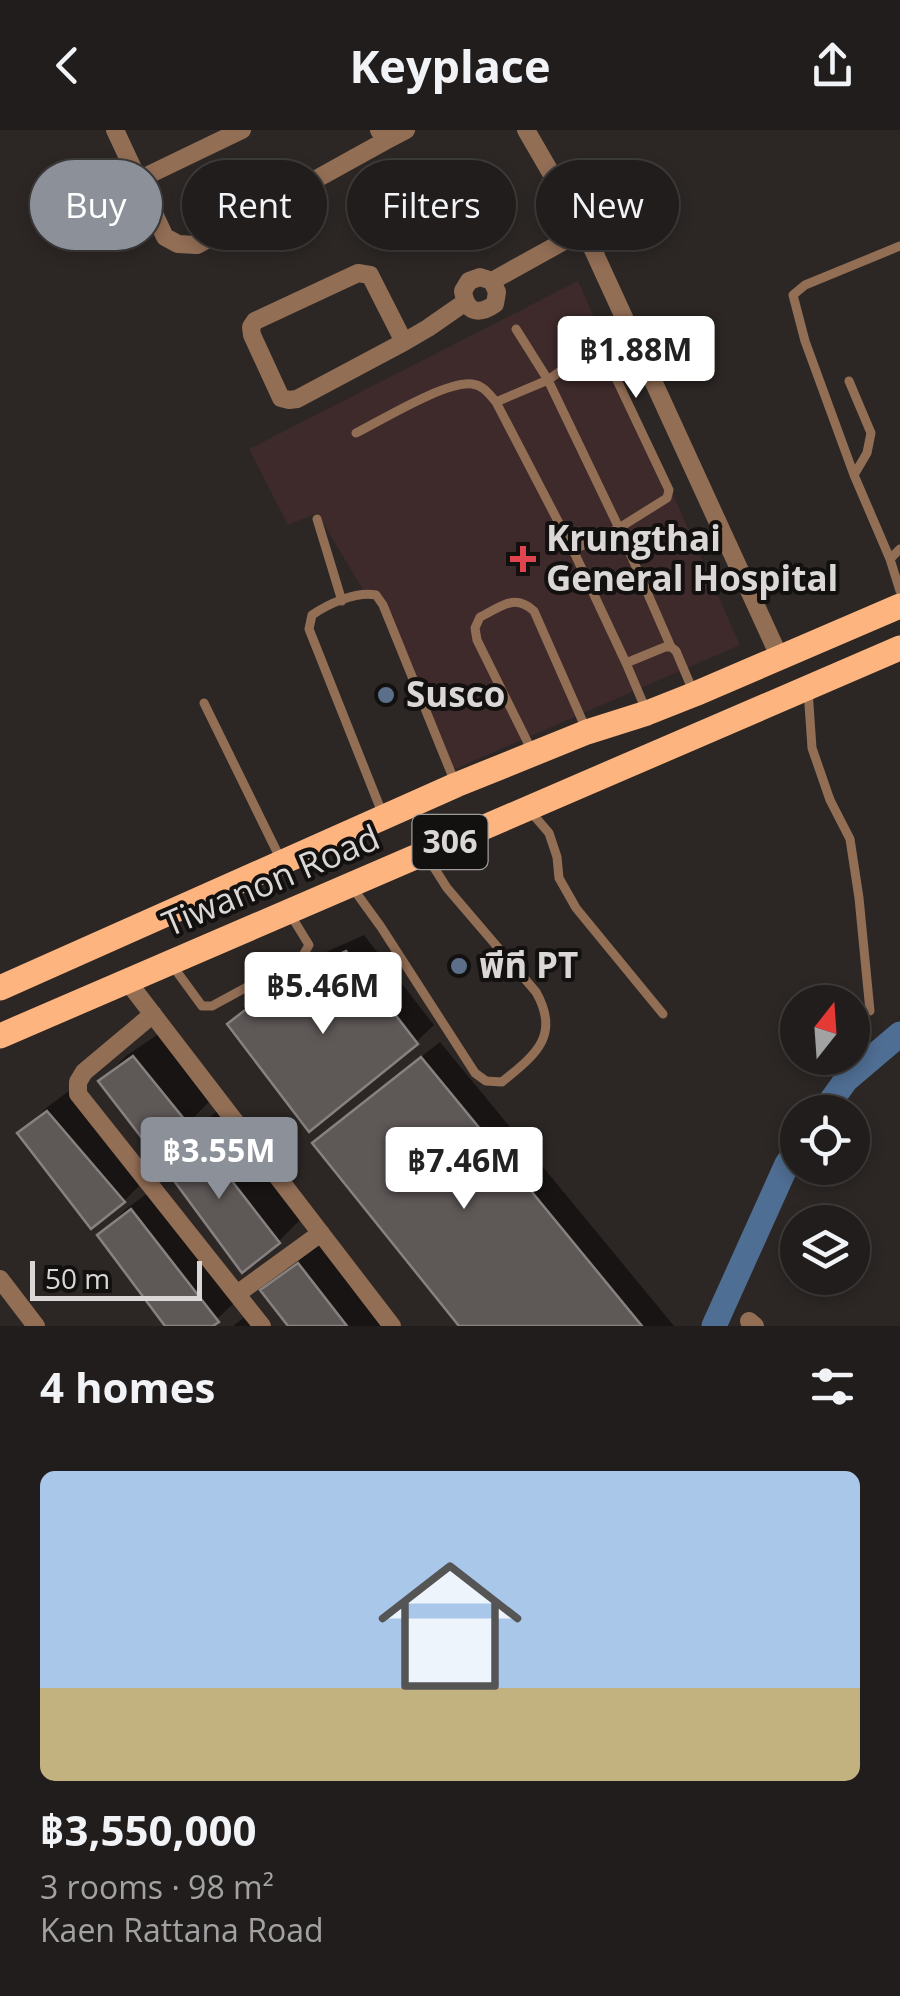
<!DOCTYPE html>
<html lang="en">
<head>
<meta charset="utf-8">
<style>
  :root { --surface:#211d1c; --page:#292625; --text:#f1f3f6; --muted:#a2a2a3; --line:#3e3b3b; --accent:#8c9099 }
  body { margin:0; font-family:"Open Sans","Noto Sans Thai",sans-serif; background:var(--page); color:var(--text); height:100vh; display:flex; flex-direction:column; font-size:38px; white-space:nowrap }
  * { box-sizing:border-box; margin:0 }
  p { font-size:32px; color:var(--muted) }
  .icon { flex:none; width:55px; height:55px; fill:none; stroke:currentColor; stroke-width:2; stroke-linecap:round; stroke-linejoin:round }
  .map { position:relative; height:1196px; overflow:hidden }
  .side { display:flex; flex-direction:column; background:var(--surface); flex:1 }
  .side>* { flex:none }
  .top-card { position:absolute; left:30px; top:30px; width:840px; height:90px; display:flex; gap:20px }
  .needle { width:65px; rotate:17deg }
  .tools { position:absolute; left:780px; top:855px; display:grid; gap:20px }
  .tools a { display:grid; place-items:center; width:90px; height:90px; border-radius:50%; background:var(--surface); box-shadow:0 5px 15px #0003,0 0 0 2px var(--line); font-size:50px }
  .scale { position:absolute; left:30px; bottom:25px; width:172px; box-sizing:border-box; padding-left:10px; border:5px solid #dad7d6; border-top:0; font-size:28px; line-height:35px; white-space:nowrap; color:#dad7d6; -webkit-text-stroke:8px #131110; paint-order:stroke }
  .price { position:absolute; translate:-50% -85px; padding:0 22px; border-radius:10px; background:#fff; color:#222; font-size:32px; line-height:65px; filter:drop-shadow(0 2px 5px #0008) }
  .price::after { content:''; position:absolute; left:50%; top:60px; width:30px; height:22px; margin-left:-15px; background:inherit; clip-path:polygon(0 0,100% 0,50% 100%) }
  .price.current { background:var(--accent); color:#fff }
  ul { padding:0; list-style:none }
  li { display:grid; align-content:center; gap:20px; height:530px; padding:0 40px }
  li span { display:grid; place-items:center; height:310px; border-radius:15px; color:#555 }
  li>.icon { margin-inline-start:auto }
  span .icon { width:180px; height:180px; fill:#fffc; stroke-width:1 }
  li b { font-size:42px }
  h2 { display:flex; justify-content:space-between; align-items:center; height:120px; padding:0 40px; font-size:42px }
  .chip { padding:0 35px; border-radius:45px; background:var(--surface); box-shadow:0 5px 15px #0003,0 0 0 2px var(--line); font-size:35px; line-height:90px }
  .chip.current { background:var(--accent); color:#fff }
  header { display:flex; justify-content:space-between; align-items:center; height:130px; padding:0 40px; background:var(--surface); font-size:45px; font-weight:700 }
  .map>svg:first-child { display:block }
</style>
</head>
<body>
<header><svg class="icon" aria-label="back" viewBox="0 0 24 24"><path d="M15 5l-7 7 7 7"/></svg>Keyplace<svg class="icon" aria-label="share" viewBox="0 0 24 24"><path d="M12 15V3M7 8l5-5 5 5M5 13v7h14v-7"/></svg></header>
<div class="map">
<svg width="900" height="1196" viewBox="0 0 900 1196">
  <rect width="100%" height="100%" fill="#2c2725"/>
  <path fill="#3e2a2b" d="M578,151L740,515L450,641L383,475L365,463L317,383L288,395L249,319Z"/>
  <path fill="#0007" d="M364,805L434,895L416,912L230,894L248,877L306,831Z
    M160,903L213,968L188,993L153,1018L101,951L126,926Z
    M440,912L674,1196H462L316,1014L333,996Z
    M73,958L149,1046L124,1071L21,1003L46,978Z
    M220,979L304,1086L279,1111L242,1139L162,1030L187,1005Z
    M157,1056L242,1166L209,1196H168L100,1105L125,1080Z
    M324,1110L391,1196H291L264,1161L289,1136Z
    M252,1181L265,1196H233Z"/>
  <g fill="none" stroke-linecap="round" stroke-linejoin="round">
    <path stroke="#4f6e93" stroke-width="25" d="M823,982L846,950L900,904
      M714,1196L787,1034L798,1019"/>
  </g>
  <path fill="#5e5857" stroke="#878180" stroke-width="2.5" d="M346,821L418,914L309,1002L227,894L285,849Z
    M133,926L189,995L152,1021L98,951Z
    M421,927L642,1196H459L312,1013Z
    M47,981L125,1072L91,1099L17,1003Z
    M194,1002L280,1113L242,1143L158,1029Z
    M131,1079L219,1192L213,1196H165L97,1105Z
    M298,1133L347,1196H288L260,1160Z"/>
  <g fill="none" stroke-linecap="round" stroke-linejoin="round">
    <path stroke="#926e55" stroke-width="9" d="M516,199L548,250L619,398L573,420
      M849,251L871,303L867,323L854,345L890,429
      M496,272L548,250L583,225L594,223L606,227L669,360L667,368L619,398L671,517
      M356,303C382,290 445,251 472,254C483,255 489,264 496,272L573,420L626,533
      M854,345L805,211L793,165L805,155L900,116
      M317,389L342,471
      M900,419L890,429L900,461
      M808,560L812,618L830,670L850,709L859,768L870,881
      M204,573L281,730
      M646,580L626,533L665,517H671L676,521L693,561
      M532,621L477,510L475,498L480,487C501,477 514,463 534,481L586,599
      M530,681L549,703L557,727L559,748L576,778L663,884
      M383,685L309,499L312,485C328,474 356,461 376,465L383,475L454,650
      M352,757L381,797L475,943L486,951L502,952C535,925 561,906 536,862L447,758L426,725
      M172,835L202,876H212L302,827L309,815L290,784"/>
    <path stroke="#926e55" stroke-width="18" d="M115,0L165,107L178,114L197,115L385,11
      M379,0L385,11L406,0
      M526,0L584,100L779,526
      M138,50L242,0
      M358,143L370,145L404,212L297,269L289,270L281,268L252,205L251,197L255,191Z
      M492,151L497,162L495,174C478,186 466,182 463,161L469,151L480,147L492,151L584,100
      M404,212L428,198L464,173
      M128,852L392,1196
      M153,884L84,942L78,952V964L262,1196
      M0,1149L36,1196
      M237,1164L321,1103
      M749,1191L755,1196"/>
    <path stroke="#feb47e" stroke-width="25" d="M0,858L456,655L587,602L647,583L695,564L900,476
      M0,906L900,518"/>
  </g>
  <path fill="#e0444e" stroke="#131110" stroke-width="4" d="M518 414h10v10h10v10h-10v10h-10v-10h-10v-10h10z"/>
  <g fill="#5c6f8a" stroke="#131110" stroke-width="4">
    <circle cx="386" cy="565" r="10"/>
    <circle cx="459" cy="836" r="10"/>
  </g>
  <g text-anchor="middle" stroke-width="8" stroke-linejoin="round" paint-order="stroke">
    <rect fill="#131110" stroke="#9e9c9b" stroke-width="2.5" x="412.5" y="685" width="75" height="54" rx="8"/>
    <g font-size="32" font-weight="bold" fill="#dad7d6">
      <text x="450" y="723">306</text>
    </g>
    <g font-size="35" font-weight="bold" fill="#dad7d6" stroke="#131110" text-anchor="start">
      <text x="546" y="421">Krungthai<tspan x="546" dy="40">General Hospital</tspan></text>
      <text x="406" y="577">Susco</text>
      <text x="479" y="848">พีที PT</text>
    </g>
    <g font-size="35" fill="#dad7d6" stroke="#131110">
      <text transform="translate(271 751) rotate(-23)" y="12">Tiwanon Road</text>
    </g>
  </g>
</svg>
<div class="tools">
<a><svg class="needle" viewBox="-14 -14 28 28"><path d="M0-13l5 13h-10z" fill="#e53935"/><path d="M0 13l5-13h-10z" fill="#a2a2a3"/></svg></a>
<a><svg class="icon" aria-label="locate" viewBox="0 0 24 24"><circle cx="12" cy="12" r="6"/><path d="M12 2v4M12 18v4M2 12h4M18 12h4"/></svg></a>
<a><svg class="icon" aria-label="layers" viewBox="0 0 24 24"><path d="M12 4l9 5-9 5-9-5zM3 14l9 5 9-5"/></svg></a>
</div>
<div class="scale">50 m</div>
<b class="price" style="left:636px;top:271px">฿1.88M</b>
<b class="price" style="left:323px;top:907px">฿5.46M</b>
<b class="price current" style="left:219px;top:1072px">฿3.55M</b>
<b class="price" style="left:464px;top:1082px">฿7.46M</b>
<div class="top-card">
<a class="chip current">Buy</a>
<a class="chip">Rent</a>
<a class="chip">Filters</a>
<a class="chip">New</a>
</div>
</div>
<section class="side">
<h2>4 homes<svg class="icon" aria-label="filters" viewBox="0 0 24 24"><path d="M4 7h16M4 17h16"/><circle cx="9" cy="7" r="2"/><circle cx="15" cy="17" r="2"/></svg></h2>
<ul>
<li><span style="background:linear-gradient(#a9c7e8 70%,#c2b280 0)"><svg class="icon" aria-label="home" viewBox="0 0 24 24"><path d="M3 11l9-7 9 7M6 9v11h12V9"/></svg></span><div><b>฿3,550,000</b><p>3 rooms · 98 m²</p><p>Kaen Rattana Road</p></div></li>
</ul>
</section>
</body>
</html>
